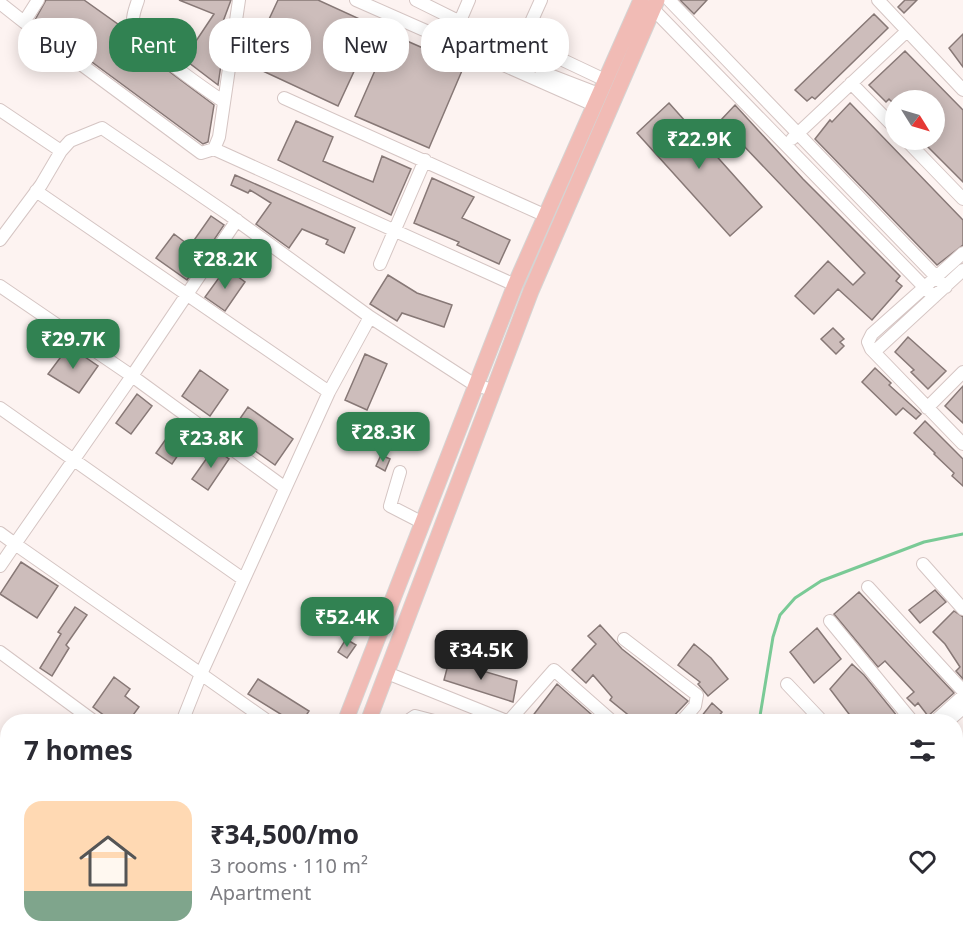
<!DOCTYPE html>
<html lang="en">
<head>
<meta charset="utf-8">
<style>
  :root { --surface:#fff; --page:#f7f7f7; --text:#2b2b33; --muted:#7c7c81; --line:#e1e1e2; --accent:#318252 }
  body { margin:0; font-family:"Noto Sans",sans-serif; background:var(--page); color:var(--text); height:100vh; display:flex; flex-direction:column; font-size:22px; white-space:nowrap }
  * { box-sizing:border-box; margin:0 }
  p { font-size:20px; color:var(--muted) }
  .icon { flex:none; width:33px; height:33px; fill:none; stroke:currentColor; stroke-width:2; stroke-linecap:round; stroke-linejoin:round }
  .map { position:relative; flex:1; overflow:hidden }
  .side { position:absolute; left:0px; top:714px; width:963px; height:234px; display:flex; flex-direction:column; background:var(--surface); border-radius:24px 24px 0 0; box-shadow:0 3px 15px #0003 }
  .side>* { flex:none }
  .hud { position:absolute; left:18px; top:18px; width:600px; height:54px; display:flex; gap:12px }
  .needle { width:39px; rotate:127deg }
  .fabs { position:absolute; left:885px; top:90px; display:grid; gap:12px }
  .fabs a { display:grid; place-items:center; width:60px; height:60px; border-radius:50%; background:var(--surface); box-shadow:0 3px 15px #0003; font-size:30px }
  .price { position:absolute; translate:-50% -51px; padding:0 14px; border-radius:12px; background:var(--accent); color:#fff; font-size:20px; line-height:39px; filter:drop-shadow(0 2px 3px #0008) }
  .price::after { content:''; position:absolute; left:50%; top:36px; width:18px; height:14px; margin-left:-9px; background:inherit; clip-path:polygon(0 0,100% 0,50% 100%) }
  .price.current { background:#222; color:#fff }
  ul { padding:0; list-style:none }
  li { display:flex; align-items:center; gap:18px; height:150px; padding:0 24px }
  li+li { border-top:2px solid var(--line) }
  li span { display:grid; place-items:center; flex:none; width:168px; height:120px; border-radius:18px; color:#555 }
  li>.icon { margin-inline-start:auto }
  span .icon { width:72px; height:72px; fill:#fffc; stroke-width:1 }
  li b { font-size:26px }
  h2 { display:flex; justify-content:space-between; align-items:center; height:72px; padding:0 24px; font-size:26px }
  .chip { padding:0 21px; border-radius:24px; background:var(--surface); box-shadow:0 3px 15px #0003; font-size:21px; line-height:54px }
  .chip.current { background:var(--accent); color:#fff }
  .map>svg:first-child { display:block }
</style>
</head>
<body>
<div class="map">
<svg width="963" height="948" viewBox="0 0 963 948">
  <rect width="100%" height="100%" fill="#fdf3f1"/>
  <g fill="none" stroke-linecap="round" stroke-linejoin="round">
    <path stroke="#7aca96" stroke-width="3" d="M759,722L773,637L780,615L795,598L821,581L924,542L963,534
      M483,948L487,940"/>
  </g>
  <path fill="#cdbdbb" stroke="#877876" stroke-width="1.5" d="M46,0H84L129,32L138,48L214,105L208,142L203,144L35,20Z
    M179,0H231L221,27L226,31L218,85L184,59L214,14Z
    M278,0H318L375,26L338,106L248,64Z
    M680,0H707L694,14Z
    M905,0H917L904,13L898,7Z
    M874,14L888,28L815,99L812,97L807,101L795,90Z
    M391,34L464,66L429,148L355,116Z
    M963,34V67L949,48Z
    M905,51L963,110V182L921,140H934V100H896V106L889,99L886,102L869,85Z
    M669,103L762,207L730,236L637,133Z
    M850,103L963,220V245L937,265L815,139L830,120L832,122Z
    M735,105L803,179L900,276L896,281L902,286L872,320L838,289L814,314L795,296L828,261L853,285L865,273L720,121Z
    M296,121L333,137L323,161L356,175L373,182L382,156L411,169L391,215L278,160Z
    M235,175L355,228L344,253L326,244L328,240L302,229L289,248L256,224L271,203L250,190L248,193L231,185Z
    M432,178L474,197L462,218L510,240L499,264L457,245L459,242L414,223Z
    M211,216L224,225L187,280L156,258L174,234L190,246Z
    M226,268L245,282L225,311L205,297Z
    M388,275L417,293L452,305L444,327L402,313L397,321L370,304Z
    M833,328L844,339L840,342L844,346L836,354L821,339Z
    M908,337L946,371L928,389L911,372L914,370L895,352Z
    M69,346L98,366L79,393L48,374Z
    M365,354L387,364L367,410L345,400Z
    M875,368L891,383L889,385L921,414L916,419L903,408L896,415L862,382Z
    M200,370L228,390L210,416L182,396Z
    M963,386V423L945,406Z
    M137,394L152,406L131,434L116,423Z
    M248,407L293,439L275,465L230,433Z
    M925,421L963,459V486L952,476L954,473L934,454L935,453L914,433Z
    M178,422L193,433L172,464L156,453Z
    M214,448L229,459L208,490L192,479Z
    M381,455L390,459L385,471L376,466Z
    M21,562L58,586L37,618L0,594Z
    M935,590L946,602L920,623L909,610Z
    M859,592L954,693L928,716L918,703L915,706L907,698L914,692L885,661L878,667L834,614Z
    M75,607L87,615L66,645L69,648L52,676L40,668L61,634L58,632Z
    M954,611L963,617V679L956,671L960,667L945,644L933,632Z
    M600,625L622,649L688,701L668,722H637L610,700L612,697L593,675L586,683L572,670L596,644L588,636Z
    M817,628L841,659L814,683L790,652Z
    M346,639L356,645L347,658L338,652Z
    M694,644L711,658L728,679L708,696L698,684L700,682L678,665Z
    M449,661L517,681L513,702L444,680Z
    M852,664L864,675L902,722H855L830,689Z
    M114,677L130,689L125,696L139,707L128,722H113L93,707Z
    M258,679L309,711L302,722H285L287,718L248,694Z
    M557,684L600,722H528Z
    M712,703L722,712L714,722H697Z"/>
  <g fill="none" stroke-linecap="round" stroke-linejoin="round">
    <defs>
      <path id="minor" d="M38,0L24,22L201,153L214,149L219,137L239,0
        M138,0C136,7 132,15 133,23C138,44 205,89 224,102
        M356,0L594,105
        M416,0L537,60
        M669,0L946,287
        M878,0L963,90
        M0,3L24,22
        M653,9L934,297
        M460,21L469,0
        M518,51L541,0
        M851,83L896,129
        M599,94L542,72L537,60L550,54L605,80
        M284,98L544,215
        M0,110L61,151
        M792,139L907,31
        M906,140L963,199
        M214,149L515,285
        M36,191L329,392
        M0,240L41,185L61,151L70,141L102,128L228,214L370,317
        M963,253L872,334L868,342L871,349L963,444
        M380,264L425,160
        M0,286L132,376L237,220
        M874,352L963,270
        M0,408L243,579
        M927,408L963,372
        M400,472L390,506L423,523
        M0,533L15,544L0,566
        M923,564L963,609
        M868,587L963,691
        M830,621L913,722
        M624,639L697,695L695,706L681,722
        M0,652L95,722
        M387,673L509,722
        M787,684L823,722
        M182,722L201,674L15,544L132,376L284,487
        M269,722L201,674L329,392L370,317L475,385L493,390
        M406,722L415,716L438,722
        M508,722L554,670L613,722
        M934,722L963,696
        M947,722L963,708
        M956,771L963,780
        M0,774L8,779
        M0,786L8,791
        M0,911L8,916
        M42,940L52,948
        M226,940L238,948
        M246,940L258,948
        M397,940L414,948
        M563,940L574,948
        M677,940L688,948
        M750,940L760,948
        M832,940L837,944
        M947,940L952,948
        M460,941V940
        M84,948L87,940
        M424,948L432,940
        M788,948L794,940"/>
      <path id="major" d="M345,722L515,285L641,0
        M368,722L531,291L657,0
        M258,948L260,940
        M277,948L280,940"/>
    </defs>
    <use href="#minor" stroke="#d5c5c3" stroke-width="14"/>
    <use href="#major" stroke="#d5d4d3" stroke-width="17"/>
    <use href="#minor" stroke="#fff" stroke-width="12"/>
    <use href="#major" stroke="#f1bbb5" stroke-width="15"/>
  </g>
</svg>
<div class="fabs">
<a><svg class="needle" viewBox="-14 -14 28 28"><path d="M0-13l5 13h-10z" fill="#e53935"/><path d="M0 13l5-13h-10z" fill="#7c7c81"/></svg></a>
</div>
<b class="price" style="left:699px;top:170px">₹22.9K</b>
<b class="price" style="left:225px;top:290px">₹28.2K</b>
<b class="price" style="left:73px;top:370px">₹29.7K</b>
<b class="price" style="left:383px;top:463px">₹28.3K</b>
<b class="price" style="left:211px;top:469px">₹23.8K</b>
<b class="price" style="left:347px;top:648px">₹52.4K</b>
<b class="price current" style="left:481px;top:681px">₹34.5K</b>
<div class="hud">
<a class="chip">Buy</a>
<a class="chip current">Rent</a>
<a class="chip">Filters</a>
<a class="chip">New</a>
<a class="chip">Apartment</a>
</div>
<section class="side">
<h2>7 homes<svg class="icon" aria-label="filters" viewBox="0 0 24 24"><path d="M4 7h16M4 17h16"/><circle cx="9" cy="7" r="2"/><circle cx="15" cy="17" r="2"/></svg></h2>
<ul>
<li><span style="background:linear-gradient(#ffd9b3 75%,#7fa58c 0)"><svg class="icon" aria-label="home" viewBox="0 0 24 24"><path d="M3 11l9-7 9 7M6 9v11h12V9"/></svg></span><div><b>₹34,500/mo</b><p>3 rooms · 110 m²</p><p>Apartment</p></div><svg class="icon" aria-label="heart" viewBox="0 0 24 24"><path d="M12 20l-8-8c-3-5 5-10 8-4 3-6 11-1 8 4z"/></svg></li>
</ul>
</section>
</div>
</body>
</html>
